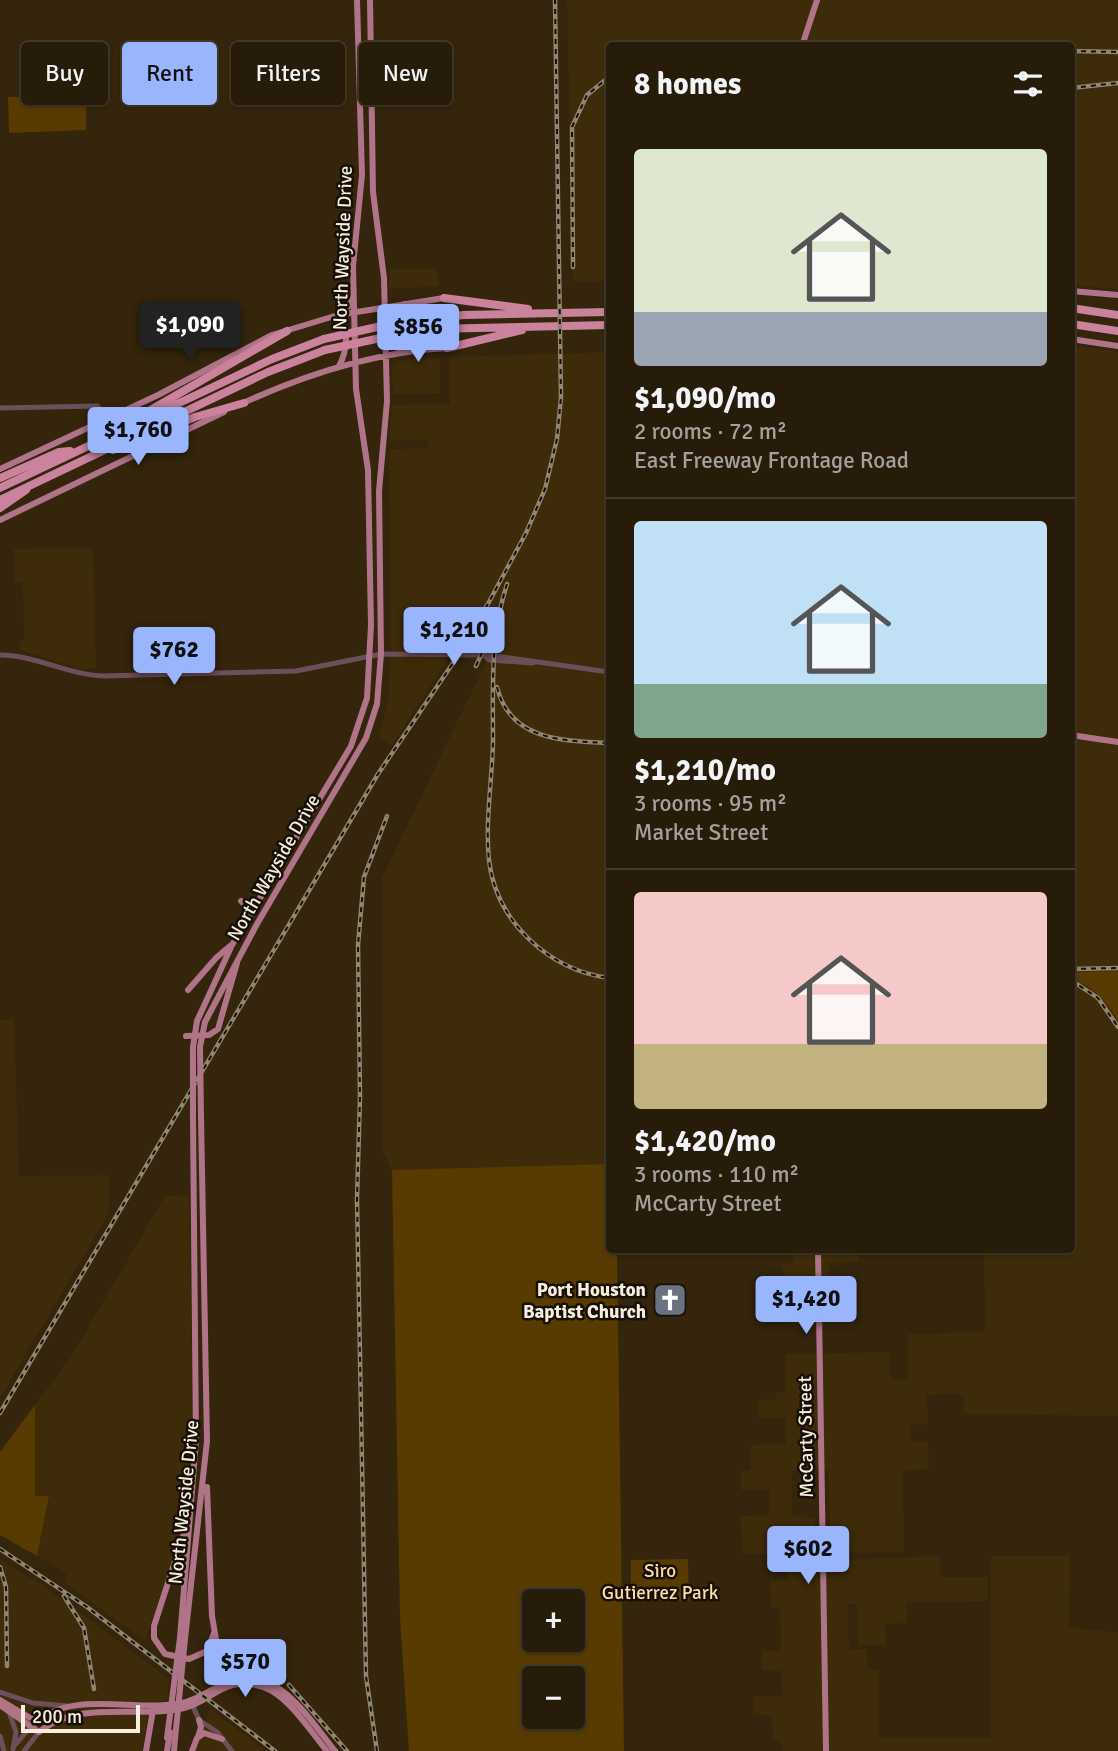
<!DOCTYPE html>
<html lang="en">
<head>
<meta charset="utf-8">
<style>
  :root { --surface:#271c09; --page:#332917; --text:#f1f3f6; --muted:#a4a19c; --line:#433a2a; --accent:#98b5fd }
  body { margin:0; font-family:Signika,sans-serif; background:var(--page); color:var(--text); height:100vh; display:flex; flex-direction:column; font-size:26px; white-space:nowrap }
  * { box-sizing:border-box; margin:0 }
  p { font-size:23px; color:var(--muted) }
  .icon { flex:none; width:38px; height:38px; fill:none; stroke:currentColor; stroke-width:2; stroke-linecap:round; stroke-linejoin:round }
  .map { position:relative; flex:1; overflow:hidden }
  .details { position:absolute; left:606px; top:42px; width:469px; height:1211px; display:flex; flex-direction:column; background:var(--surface); border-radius:7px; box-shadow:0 2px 5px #0004,0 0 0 2px var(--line) }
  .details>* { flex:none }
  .top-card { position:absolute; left:21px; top:42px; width:480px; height:63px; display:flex; gap:14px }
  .buttons { position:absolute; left:522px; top:1589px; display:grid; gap:14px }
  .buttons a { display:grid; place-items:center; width:63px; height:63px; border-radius:7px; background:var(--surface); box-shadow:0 2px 5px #0004,0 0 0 2px var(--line); font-size:35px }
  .scale { position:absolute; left:21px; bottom:18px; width:119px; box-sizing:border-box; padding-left:7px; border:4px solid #f7eddf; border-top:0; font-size:19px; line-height:24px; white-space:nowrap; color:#f7eddf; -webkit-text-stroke:5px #161006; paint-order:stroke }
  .price { position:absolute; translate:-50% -60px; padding:0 16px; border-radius:7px; background:var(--accent); color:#111; font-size:23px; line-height:46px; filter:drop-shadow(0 2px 4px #0008) }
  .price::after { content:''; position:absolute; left:50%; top:42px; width:21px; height:16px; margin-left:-10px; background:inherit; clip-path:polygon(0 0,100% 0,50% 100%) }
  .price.current { background:#222; color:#fff }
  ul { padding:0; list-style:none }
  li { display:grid; align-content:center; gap:14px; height:371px; padding:0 28px }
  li+li { border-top:2px solid var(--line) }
  li span { display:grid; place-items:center; height:217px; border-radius:7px; color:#555 }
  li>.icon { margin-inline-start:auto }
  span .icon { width:126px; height:126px; fill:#fffc; stroke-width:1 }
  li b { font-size:30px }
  h2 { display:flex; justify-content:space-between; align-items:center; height:84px; padding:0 28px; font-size:30px }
  .tag { padding:0 24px; border-radius:7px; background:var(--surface); box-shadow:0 2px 5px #0004,0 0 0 2px var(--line); font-size:24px; line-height:63px }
  .tag.current { background:var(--accent); color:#111 }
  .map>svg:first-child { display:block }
</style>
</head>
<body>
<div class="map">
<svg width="1118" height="1751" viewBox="0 0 1118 1751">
  <rect width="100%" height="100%" fill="#34250c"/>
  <path fill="#3e2b0a" d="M567,0H1118V289L1071,285V46H609V281L573,282Z
    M389,269H437L439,287L389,288Z
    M1071,345L1118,352V1416L964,1414L963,1394L927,1395L928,1424L910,1425L911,1442H928L929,1469L903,1470L904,1552L831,1553L828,1469L792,1471V1515L815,1518V1561L940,1556V1577H988V1601L907,1602V1623L885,1624L886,1645H858L857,1604H848L849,1649H867L868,1670H879L878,1737L990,1738L991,1556H1070L1069,1628L1118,1632V1751H782L781,1741L773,1740L772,1715H753V1696H782L781,1671L762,1670V1651L781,1650L780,1607H771L770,1580H788V1554H742L741,1516L769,1515V1490H741V1471L751,1470V1445L786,1444V1418H759L758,1400L776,1399V1393L785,1392V1354L889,1352L890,1379L908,1380V1334L985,1332L984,1250H1071Z
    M609,352V1164L392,1170L382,1150V878L487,660L449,658L391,746L379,737L388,701L391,647L389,449L427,448L428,440L389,441L392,405L450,404L449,357Z
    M413,359H440V393L393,395L392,369L396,362Z
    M90,548L93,550L96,668L82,669L20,650V641L24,640L23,583H14V549Z
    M0,1020H14L19,1176L109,1175V1213L0,1398Z
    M189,1195L193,1436L189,1498L182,1532L145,1641L65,1583L66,1574L37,1556L49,1497L35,1496V1405L71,1357L165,1196Z
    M793,1250H859V1262L829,1263V1290H852L853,1326L785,1325L784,1309H775V1291H783V1264L793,1263Z
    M0,1559L44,1586L169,1679L167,1701L150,1702L142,1751H0Z
    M210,1709L266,1751H195Z"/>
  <path fill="#573b01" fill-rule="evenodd" d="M78,96L86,103V130L9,133L8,97Z
    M1118,971V1021C1107,1001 1092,987 1072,978L1071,972Z
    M609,1164V1250H617L624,1751H409L400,1618L392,1170ZM534,1601H572V1640H534ZM534,1678H572V1717H534Z
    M35,1405V1496H49L37,1556L0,1535V1452Z
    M688,1559L689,1601L631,1600V1560Z"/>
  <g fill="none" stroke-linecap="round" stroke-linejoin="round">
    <path stroke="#6d4f59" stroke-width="5" d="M0,408L98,406L104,421
      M0,655C35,655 68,675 104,676L296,671L381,654L489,655L609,672
      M485,656L489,660L533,663
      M0,1692L33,1703L68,1706
      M192,1704L199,1720L217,1732L232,1751
      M9,1712L16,1732L13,1749
      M0,1736L4,1751
      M16,1744L32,1725
      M24,1751L39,1732"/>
    <path stroke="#b07489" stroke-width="6" d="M802,46L817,0
      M1071,291L1118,295
      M405,304C393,316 391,332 398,348L406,350
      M1071,339L1118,346
      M339,366C347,352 350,327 338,315L349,306L353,298
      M241,404C306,374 374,352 447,348
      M0,469L158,395L272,335L338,315L444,298
      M0,520L224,412
      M1071,735L1118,742
      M241,901L248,908L249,917
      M188,990L216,958L230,946
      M197,1021L232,945L351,746L367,698L371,625L368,470L356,389L353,266L362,175L357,0
      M205,1022L257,924L366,738L377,704L381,654L379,491L387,401L384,278L373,192L370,0
      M186,1036L209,1035L218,1029L237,963
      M818,1250L826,1751
      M207,1487L212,1616L224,1685
      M187,1524L154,1626V1638L165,1654L189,1659L207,1651L214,1633
      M180,1638L196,1441L193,1119
      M185,1639L207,1441L201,1116
      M0,1700L37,1722
      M0,1705L39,1732C78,1699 138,1719 184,1708C212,1702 224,1674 263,1687C289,1696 310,1731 327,1751
      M32,1725C72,1688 134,1713 182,1703C211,1697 225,1671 263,1681C292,1689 317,1729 335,1751
      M198,1737L201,1727L199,1720
      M146,1751L153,1710
      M167,1751L170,1732
      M174,1751L175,1739
      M192,1751L197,1738L204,1733L222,1739"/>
    <path stroke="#cb829c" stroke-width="8" d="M444,298L528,309
      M1071,308L1118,315
      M399,322L464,315L609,312
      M1071,324L1118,331
      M399,334L433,329L609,325
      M447,348L522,330
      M130,422L287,331
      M113,450L195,417L244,403
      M0,478L59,452L70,451
      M0,488L272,359L324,339
      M0,500L268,372L325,350
      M0,508L26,490"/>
    <defs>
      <path id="rail" d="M1071,51L1118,52
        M1071,88L1118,83
        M573,267L572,127L587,95L609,77
        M507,584C490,636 493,689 493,743C492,781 485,822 489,860C496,922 549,970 609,978
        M476,666L492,630
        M497,687C510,741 564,741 609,743
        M1071,969L1118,968
        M1071,980L1098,998L1118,1027
        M0,1413L378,774L453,663L489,602L526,533L545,489L557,439L561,397L555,0
        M0,1549L87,1607L275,1751
        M0,1567L6,1587L7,1666
        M64,1596L84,1628L94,1689
        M289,1685L347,1751
        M377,1751L366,1676L357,1199L360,1097L358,945L364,877L387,816"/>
    </defs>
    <use href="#rail" stroke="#918571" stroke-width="4.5"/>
    <use href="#rail" stroke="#161006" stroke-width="2" stroke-dasharray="5" stroke-linecap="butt"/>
    <path stroke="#b07489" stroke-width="6" d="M201,1116L200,1047L205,1022
      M193,1119V1047L197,1021
      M167,1738L180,1638
      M175,1739L185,1639"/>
    <path stroke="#cb829c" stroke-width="8" d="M324,339L399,322
      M325,350L399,334"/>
  </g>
  <defs>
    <symbol id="church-square" viewBox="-11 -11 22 22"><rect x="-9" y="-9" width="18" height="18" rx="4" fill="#6b7280" stroke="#161006"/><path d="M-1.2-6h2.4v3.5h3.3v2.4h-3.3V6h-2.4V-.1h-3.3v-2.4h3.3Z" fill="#fff"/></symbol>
  </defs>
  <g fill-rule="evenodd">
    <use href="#church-square" x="651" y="1281" width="38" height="38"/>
  </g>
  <g text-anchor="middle" stroke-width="5" stroke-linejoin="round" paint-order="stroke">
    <g font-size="19" fill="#f7eddf" stroke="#161006">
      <text transform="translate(342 248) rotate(-88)" y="7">North Wayside Drive</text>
      <text transform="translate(273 867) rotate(-60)" y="7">North Wayside Drive</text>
      <text transform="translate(805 1437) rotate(-91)" y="7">McCarty Street</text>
      <text transform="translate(183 1502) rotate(-84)" y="7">North Wayside Drive</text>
    </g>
    <g font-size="19" font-weight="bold" fill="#f7eddf" stroke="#161006" text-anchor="end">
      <text x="646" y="1296">Port Houston<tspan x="646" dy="22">Baptist Church</tspan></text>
    </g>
    <g font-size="19" fill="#fddcaa" stroke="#161006">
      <text x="660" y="1577">Siro<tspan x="660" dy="22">Gutierrez Park</tspan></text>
    </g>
  </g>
</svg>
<div class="buttons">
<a>+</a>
<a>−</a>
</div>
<div class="scale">200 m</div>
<b class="price current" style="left:190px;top:362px">$1,090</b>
<b class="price" style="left:418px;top:364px">$856</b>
<b class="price" style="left:138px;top:467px">$1,760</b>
<b class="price" style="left:454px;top:667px">$1,210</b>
<b class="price" style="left:174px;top:687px">$762</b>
<b class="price" style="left:806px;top:1336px">$1,420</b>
<b class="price" style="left:808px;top:1586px">$602</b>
<b class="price" style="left:245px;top:1699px">$570</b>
<div class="top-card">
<a class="tag">Buy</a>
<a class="tag current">Rent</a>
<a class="tag">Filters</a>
<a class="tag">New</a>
</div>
<section class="details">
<h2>8 homes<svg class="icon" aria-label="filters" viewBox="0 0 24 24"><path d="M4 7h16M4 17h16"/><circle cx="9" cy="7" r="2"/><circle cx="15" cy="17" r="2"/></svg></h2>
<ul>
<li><span style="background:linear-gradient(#dfe7d0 75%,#9aa5b1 0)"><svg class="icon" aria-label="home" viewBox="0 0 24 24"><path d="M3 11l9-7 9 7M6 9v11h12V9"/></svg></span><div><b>$1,090/mo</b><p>2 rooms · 72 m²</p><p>East Freeway Frontage Road</p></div></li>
<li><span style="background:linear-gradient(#bfe0f5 75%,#7fa58c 0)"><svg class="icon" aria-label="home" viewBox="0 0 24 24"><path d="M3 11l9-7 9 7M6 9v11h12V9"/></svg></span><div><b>$1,210/mo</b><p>3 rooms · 95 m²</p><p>Market Street</p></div></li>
<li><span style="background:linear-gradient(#f6c9c9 70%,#c2b280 0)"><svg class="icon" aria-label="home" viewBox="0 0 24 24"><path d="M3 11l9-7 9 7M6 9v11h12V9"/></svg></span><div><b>$1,420/mo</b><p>3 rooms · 110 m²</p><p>McCarty Street</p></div></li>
</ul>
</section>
</div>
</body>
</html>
